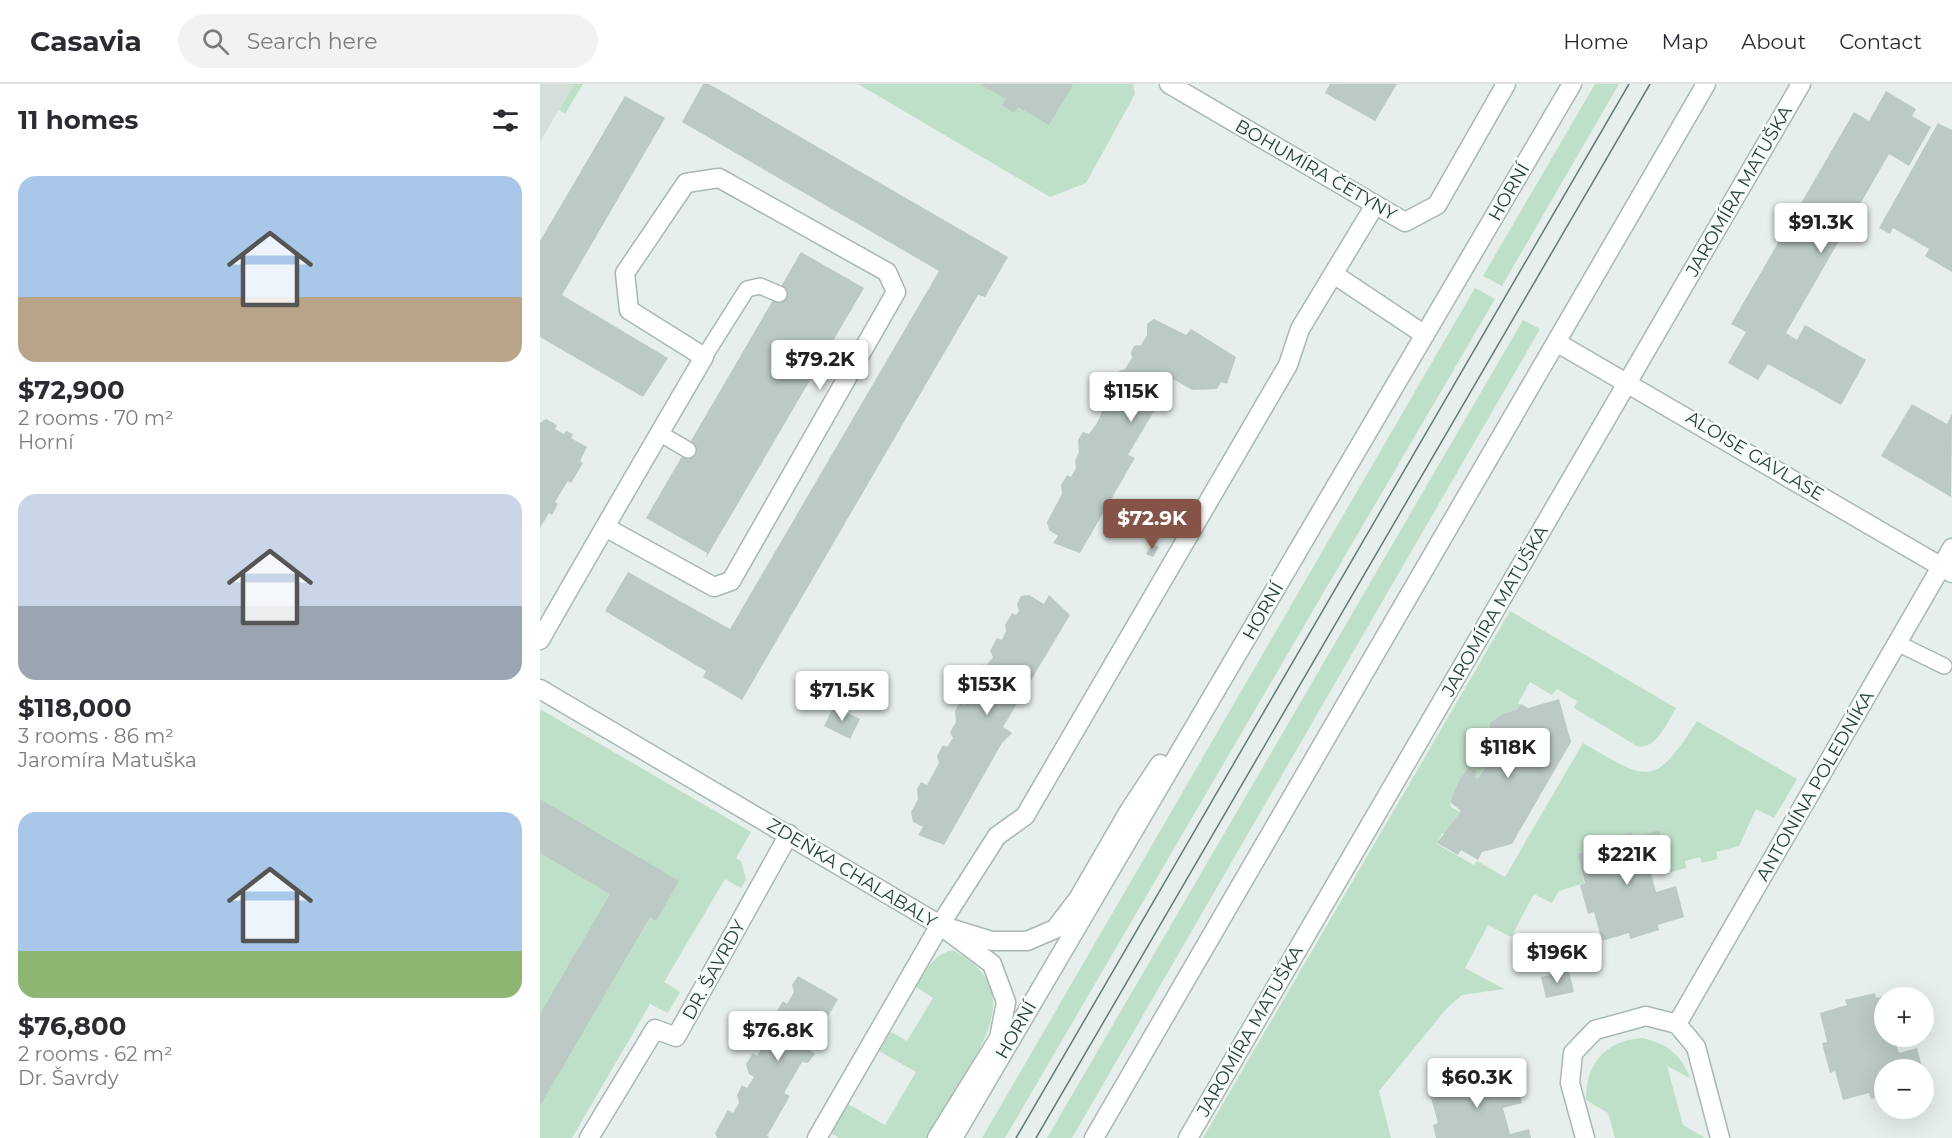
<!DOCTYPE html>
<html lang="en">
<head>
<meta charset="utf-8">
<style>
  :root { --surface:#fff; --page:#f2f2f3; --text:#2b2b33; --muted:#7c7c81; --line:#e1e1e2; --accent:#855347 }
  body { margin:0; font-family:Montserrat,sans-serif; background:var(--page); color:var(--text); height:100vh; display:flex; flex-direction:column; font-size:22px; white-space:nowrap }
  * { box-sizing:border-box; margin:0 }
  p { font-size:20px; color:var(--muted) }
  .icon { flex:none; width:33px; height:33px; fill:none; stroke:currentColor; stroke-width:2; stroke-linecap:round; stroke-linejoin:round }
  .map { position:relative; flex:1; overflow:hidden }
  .side { display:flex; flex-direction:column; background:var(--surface); width:540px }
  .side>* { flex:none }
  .tools { position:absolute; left:1334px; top:903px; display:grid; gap:12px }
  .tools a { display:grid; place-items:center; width:60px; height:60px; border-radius:50%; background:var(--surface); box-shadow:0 6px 24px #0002; font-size:30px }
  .price { position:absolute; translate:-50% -51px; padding:0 14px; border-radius:6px; background:#fff; color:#222; font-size:20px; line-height:39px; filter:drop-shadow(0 2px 3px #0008) }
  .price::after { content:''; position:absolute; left:50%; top:36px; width:18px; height:14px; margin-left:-9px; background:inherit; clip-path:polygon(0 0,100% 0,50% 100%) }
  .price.selected { background:var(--accent); color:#fff }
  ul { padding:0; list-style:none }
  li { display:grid; align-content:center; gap:12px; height:318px; padding:0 18px }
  li span { display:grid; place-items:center; height:186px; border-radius:18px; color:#555 }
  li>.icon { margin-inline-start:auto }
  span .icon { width:108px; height:108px; fill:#fffc; stroke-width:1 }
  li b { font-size:26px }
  h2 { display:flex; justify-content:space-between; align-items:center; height:72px; padding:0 18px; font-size:26px }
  header { display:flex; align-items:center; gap:36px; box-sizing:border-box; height:84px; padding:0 30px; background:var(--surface); border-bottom:2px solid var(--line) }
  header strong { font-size:28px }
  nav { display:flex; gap:33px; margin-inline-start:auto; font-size:21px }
  .search { width:420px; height:54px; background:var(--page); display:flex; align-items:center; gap:15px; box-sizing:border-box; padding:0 21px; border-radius:33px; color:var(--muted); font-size:22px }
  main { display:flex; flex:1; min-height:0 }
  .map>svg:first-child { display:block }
</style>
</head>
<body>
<header>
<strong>Casavia</strong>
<div class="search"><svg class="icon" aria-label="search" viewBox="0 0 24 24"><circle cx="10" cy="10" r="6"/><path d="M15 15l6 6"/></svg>Search here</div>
<nav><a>Home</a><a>Map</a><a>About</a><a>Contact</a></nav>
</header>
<main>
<section class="side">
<h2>11 homes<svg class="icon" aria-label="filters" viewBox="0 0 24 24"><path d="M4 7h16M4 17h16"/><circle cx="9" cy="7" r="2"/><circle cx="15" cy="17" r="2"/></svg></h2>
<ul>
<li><span style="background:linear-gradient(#a9c7e8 65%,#b9a48a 0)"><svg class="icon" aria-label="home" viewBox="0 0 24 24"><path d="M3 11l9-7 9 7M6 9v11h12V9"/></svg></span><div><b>$72,900</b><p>2 rooms · 70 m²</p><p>Horní</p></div></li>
<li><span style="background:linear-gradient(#c9d6e8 60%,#9aa5b1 0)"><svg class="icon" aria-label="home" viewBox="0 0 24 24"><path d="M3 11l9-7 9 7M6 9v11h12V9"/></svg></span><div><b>$118,000</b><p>3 rooms · 86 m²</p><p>Jaromíra Matuška</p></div></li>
<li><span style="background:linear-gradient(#a9c7e8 75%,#8fb573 0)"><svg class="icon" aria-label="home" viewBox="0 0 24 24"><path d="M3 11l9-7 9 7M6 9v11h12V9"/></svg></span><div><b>$76,800</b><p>2 rooms · 62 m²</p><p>Dr. Šavrdy</p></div></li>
</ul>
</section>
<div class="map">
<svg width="1412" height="1054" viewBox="0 0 1412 1054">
  <rect width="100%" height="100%" fill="#e6efeb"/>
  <path fill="#d4dfda" d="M0,0H34L0,58Z"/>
  <path fill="#bfe0c8" d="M34,0H43L25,30L19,26Z
    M318,0H593L595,10L546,99L510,113Z
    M1055,0H1079L962,202L943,192Z
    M935,204L955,215L465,1054H442Z
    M983,236L1000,245L532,1054H507Z
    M970,527L1136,624C1127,638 1117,666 1097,662L1034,624L1037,617L1017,605L1012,611L990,598L978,619L980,621L977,627C946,635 944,640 952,670L937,696L933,694L936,688L928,684L910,718L911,723L920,728L905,750L902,749L897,760L934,781L937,777L965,793L1043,659C1109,697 1113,705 1157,637L1257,695L1234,734L1216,725L1199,762L1176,768L1178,775L1162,779L1160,773L1145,777L1146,784L1131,788L1119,746L1092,754L1090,748L1062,757V762L1037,770L1044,799L1019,807L1012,819L994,810L971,853L948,841L925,884L964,905L922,911L907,924L839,1007L851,1054H663Z
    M0,625L211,748L196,774L201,777L206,796L201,804L185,795L124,898L140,908L128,929L110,920L32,1054H0Z
    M413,866C472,899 456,937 428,986C415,1009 401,1031 388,1054H299L291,1049L308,1020L345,1041L376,988L339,967L351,948L367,957L393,914L376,903C387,886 392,871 413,866Z
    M1102,954C1126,959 1141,970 1150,994L1127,982L1143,1041L1165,1054H1075L1068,1029L1046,1016C1046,979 1065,957 1102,954Z"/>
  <path fill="#bbcac4" d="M163,0H169L468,173L445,213L438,211L202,616L163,593L166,587L65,527L88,488L190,545L399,187L142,38Z
    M439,0H530L533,1L509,41L478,23L474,29L462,21L466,15Z
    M790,0H857L835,37L785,9Z
    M1346,7L1376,25L1372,32L1391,43L1369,82L1349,70L1246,249L1257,256L1265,241L1326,276L1301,321L1228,280L1218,296L1188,279L1206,248L1191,240L1314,28L1329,37Z
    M85,12L125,34L22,211L128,274L103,313L0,253V157Z
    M1398,39L1412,46V188L1385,172L1389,165L1353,144L1350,150L1339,144Z
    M261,168L324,204L166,474L167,469L106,434Z
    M614,235L646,251L651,245L696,273L687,300L681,298L677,305L652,306L633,295L588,371L595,374L540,469L513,459L518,452L509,446L507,438L522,410L521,401L527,391L531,393L536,384L535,377L539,368L538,356L543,348L549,350L557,339L563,326L561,318L565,312L571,310L577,300L575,295L579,287L585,285L592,274L591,268L594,262L601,261L607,251V240Z
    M1372,320L1407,340L1412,330L1411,413L1341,372Z
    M6,335L17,341L15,345L24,350L26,347L33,350L31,354L47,363L40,377L43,379L31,399L28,397L15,418L18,420L12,431L9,429L0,444V339Z
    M612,460L619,463L613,473L606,470Z
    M489,511L504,520L509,511L530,531L463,643L472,649L462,659L404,761L378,751L383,743L373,738L371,728L378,715L377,705L381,698L387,701L399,679L397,672L403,661L407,663L413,654L410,648L416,638L415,627L420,618L424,621L431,611L437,599L436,590L442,580L446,582L453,573L450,567L457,554L462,556L466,547L465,541L472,529L476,531L479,527L477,520L481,512Z
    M1019,615L1031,658L972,760L942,768L938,776L921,766L918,771L897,759L921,727L910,718L920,695L929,683L937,688L934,693L938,695L953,670L948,652L950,639L962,630L977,626L981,620L988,624Z
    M294,622L320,635L310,655L284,642Z
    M0,715L139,797L116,837L110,833L0,1022V930L70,810L0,769Z
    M1119,746L1128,776L1109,782L1116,808L1136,802L1144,833L1118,841L1119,846L1090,855L1089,849L1062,857L1054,828L1048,830L1040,801L1045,799L1037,770L1063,763L1062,757L1091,748L1092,754Z
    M1029,887L1034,908L1006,914L1001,893Z
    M258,892L298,915L269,966L275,970L268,979L262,978L244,1009L250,1012L227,1052L230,1054H177L175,1049L188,1026L193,1029L199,1019L197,1011L202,1001L207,1004L214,993L209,990L206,980L213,969L217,972L225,959L223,951L230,941L234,943L239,934L237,927L243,917L247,920L254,908L252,901Z
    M1363,907L1365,914H1344V952H1354L1359,969L1377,964L1383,986H1344V1011L1331,1015L1329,1009L1303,1016L1295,987L1290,989L1282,959L1287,958L1280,929L1307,921L1305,916L1335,909L1336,914Z
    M974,989L982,1019L963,1024L970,1050L989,1045L991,1054H896L893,1041L898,1039L890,1010L917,1003L916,998L945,990L947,995Z"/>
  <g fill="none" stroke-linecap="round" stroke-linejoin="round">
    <defs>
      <path id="service" d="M164,273L207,205L220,202L239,210
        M119,349L148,366
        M1357,559L1404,582"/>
      <path id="minor" d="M629,0L865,138L897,121L966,0
        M795,191L885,251
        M1016,258L1412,489
        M0,556C54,461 109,367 164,273L89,226L85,189L146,99L179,94L347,188L356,208L191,497L174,503L65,443
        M0,605L400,841L452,880L466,918L459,954L397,1054
        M413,845L452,857H487L515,845L538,815L589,727L620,680
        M1137,940L1412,464
        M49,1054L115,945L136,953L249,750
        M277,1054L400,841L457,752L485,732L748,281L760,245L835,121
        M413,1054L1032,0
        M554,1054L1166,0
        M648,1054L1261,0
        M1045,1054L1030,999L1033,969L1055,946L1106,932L1137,940L1156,963L1180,1054"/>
    </defs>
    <use href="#service" stroke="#a8b8b2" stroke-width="18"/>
    <use href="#minor" stroke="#a8b8b2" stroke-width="21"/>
    <use href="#service" stroke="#fff" stroke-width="15"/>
    <use href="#minor" stroke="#fff" stroke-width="18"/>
    <path stroke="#5f7d75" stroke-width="1.5" d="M476,1054L1089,0
      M496,1054L1110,0"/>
  </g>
  <g text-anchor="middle" stroke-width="5" stroke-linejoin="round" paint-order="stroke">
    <g font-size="18" fill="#24423a" stroke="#f7fbf9">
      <text transform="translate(776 86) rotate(30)" y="6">BOHUMÍRA ČETYNY</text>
      <text transform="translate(1199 107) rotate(-60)" y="6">JAROMÍRA MATUŠKA</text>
      <text transform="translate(969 108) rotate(-60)" y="6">HORNÍ</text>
      <text transform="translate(1215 372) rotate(31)" y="6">ALOISE GAVLASE</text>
      <text transform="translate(723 527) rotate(-60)" y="6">HORNÍ</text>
      <text transform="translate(955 527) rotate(-60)" y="6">JAROMÍRA MATUŠKA</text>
      <text transform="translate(1275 702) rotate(-60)" y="6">ANTONÍNA POLEDNÍKA</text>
      <text transform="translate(312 789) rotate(31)" y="6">ZDEŇKA CHALABALY</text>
      <text transform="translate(174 886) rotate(-61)" y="6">DR. ŠAVRDY</text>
      <text transform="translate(476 946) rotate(-60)" y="6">HORNÍ</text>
      <text transform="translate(710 947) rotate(-60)" y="6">JAROMÍRA MATUŠKA</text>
    </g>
  </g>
</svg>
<div class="tools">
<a>+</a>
<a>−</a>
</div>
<b class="price" style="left:1281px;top:170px">$91.3K</b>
<b class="price" style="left:280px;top:307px">$79.2K</b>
<b class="price" style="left:591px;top:339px">$115K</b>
<b class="price selected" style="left:612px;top:466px">$72.9K</b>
<b class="price" style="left:447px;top:632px">$153K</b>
<b class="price" style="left:302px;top:638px">$71.5K</b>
<b class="price" style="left:968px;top:695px">$118K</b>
<b class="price" style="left:1087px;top:802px">$221K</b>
<b class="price" style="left:1017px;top:900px">$196K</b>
<b class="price" style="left:238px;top:978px">$76.8K</b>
<b class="price" style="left:937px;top:1025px">$60.3K</b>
</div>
</main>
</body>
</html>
